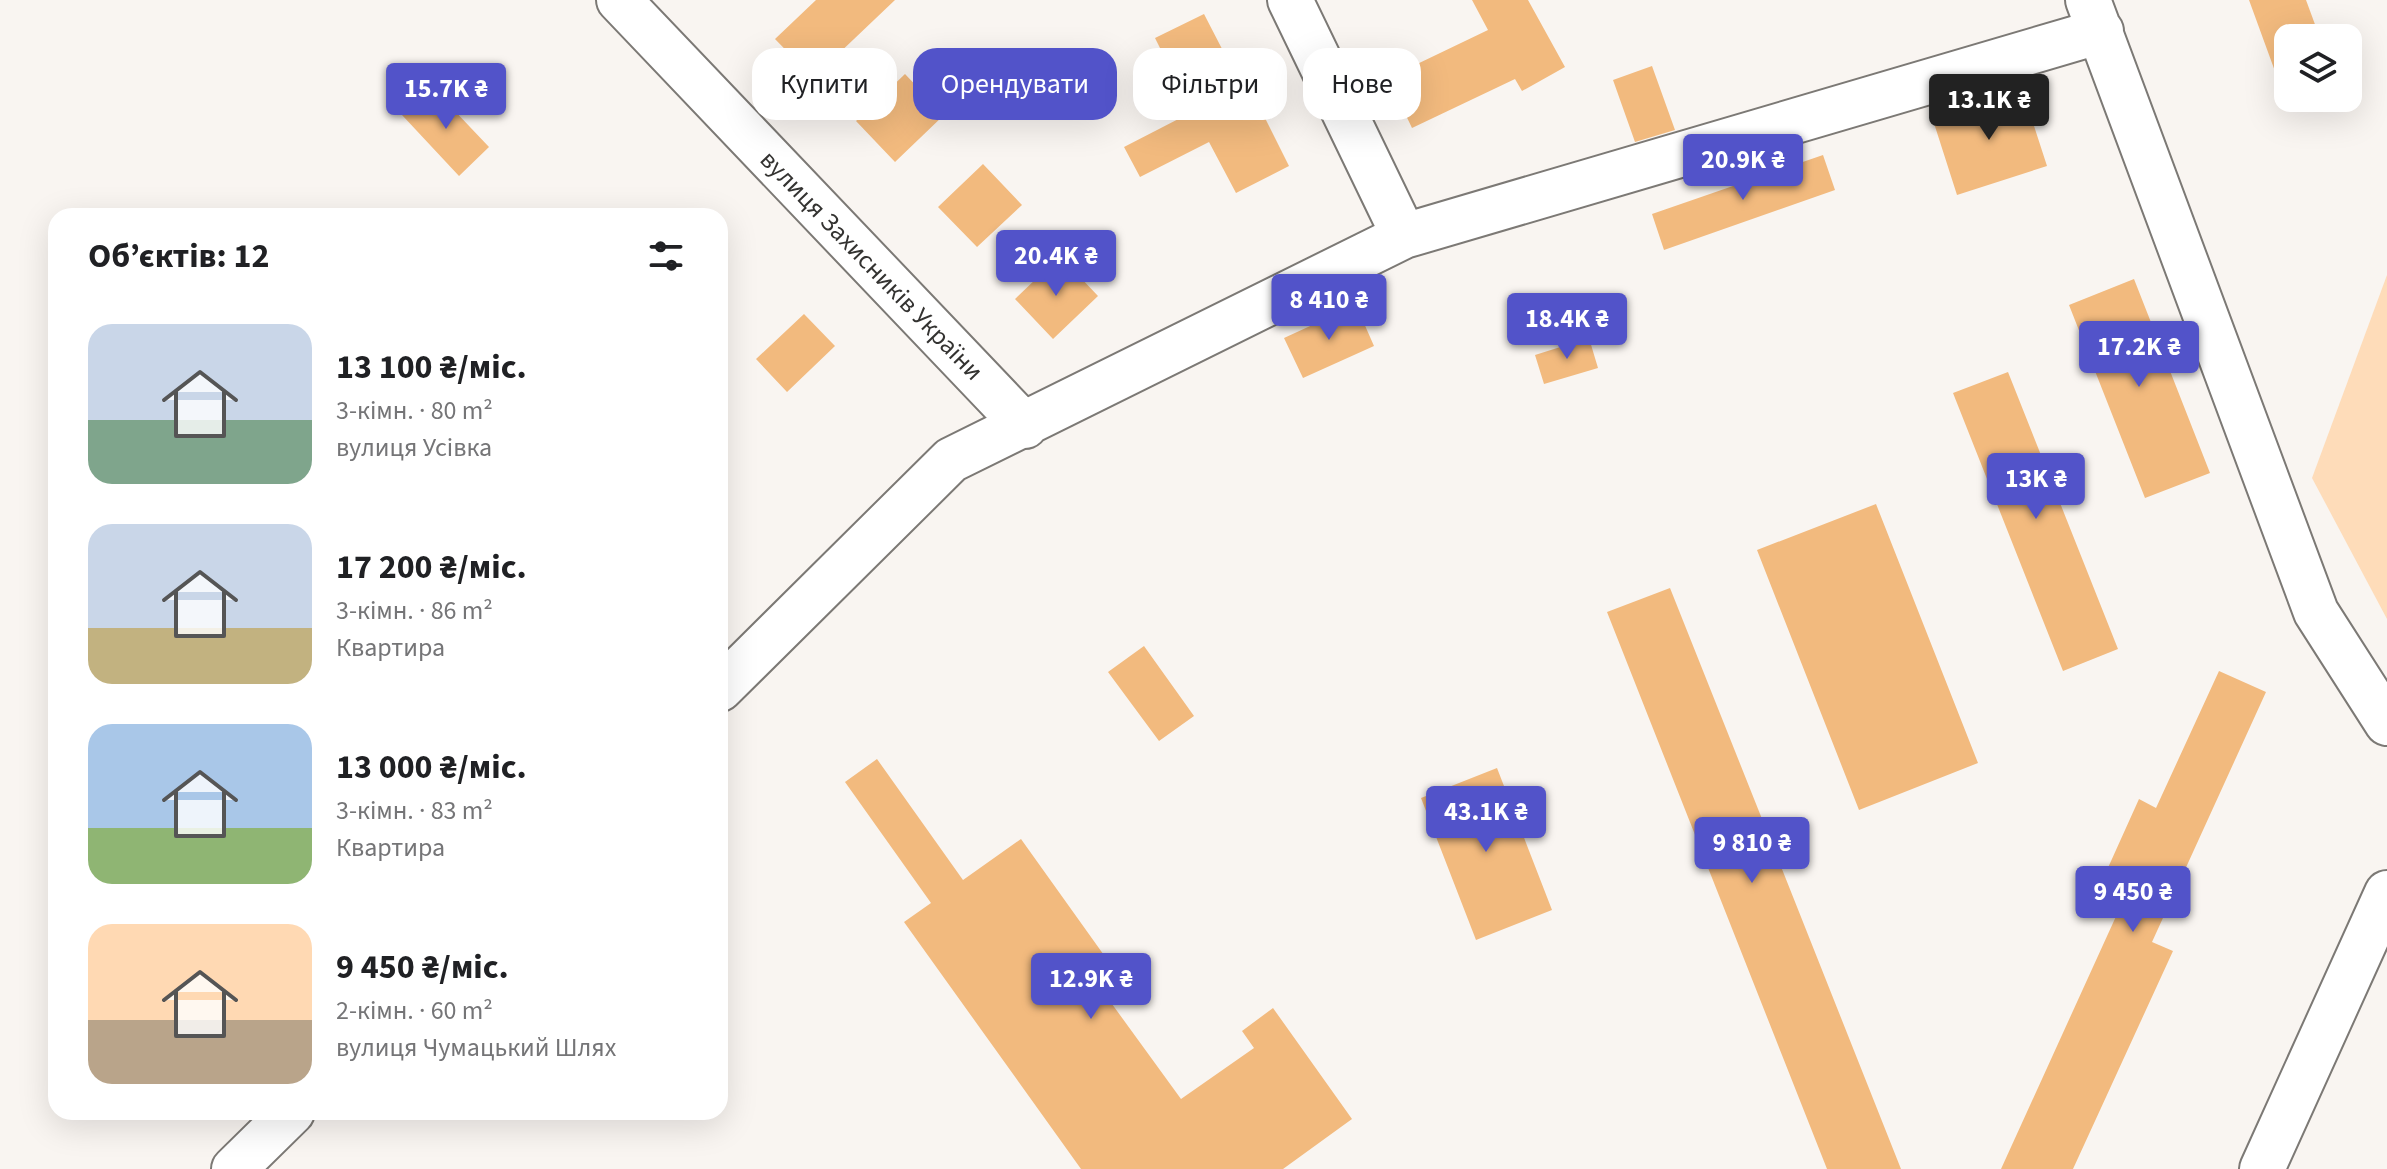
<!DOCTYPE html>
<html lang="uk">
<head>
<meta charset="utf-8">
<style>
  :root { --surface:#fff; --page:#f2f2f2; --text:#202124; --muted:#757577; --accent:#5253c9 }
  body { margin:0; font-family:"Source Sans 3",sans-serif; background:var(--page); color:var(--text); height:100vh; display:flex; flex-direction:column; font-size:30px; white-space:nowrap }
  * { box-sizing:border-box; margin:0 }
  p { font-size:26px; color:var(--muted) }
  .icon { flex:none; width:44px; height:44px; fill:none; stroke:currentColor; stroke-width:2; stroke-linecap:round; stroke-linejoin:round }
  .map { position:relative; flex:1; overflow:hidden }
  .details { position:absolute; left:48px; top:208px; width:680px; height:912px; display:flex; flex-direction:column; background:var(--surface); border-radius:24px; box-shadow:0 8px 32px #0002 }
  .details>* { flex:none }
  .guide { position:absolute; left:752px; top:48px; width:760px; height:72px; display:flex; gap:16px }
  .tools { position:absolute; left:2274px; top:24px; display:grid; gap:16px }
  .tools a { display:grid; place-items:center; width:88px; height:88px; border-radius:16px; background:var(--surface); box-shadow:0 8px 32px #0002; font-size:40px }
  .price { position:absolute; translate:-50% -68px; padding:0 18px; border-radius:8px; background:var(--accent); color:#fff; font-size:26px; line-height:52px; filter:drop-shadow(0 2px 4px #0008) }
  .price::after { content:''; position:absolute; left:50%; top:48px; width:24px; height:18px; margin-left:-12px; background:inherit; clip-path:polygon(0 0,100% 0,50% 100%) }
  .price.current { background:#222; color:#fff }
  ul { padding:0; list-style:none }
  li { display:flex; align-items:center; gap:24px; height:200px; padding:0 40px }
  li span { display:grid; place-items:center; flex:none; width:224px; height:160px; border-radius:24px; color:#555 }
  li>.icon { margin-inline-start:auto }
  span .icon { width:96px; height:96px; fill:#fffc; stroke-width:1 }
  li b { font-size:34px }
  h2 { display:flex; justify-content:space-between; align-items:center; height:96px; padding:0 40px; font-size:34px }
  .pill { padding:0 28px; border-radius:24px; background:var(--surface); box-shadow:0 8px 32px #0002; font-size:28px; line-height:72px }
  .pill.current { background:var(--accent); color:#fff }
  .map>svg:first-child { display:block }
</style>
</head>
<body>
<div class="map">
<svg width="2387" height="1169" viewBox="0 0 2387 1169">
  <rect width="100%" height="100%" fill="#f9f5f1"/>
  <path fill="#fedcb9" d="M2387,275V619L2312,478Z"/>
  <path fill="#f2ba7e" d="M816,0H895L813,78L775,39Z
    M1472,0H1528L1565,67L1522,91L1515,79L1412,128L1388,78L1488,30Z
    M2249,0H2306L2320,38H2288V96H2284Z
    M1204,14L1251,105L1257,102L1289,166L1236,193L1209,142L1140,177L1124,147L1192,112L1155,38Z
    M1652,66L1675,130L1635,142L1613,80Z
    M905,74L944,115L895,162L856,121Z
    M432,87L489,147L459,176L402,115Z
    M2022,89L2047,166L1957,195L1932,117Z
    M1823,155L1835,190L1664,250L1652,214Z
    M983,164L1022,205L977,247L938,207Z
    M1060,256L1098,296L1053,339L1015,299Z
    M2134,279L2210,473L2145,498L2069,305Z
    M1356,305L1374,346L1303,378L1284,338Z
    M804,314L835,346L787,392L756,359Z
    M1589,338L1598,368L1544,384L1535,355Z
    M2008,372L2118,649L2063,671L1953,393Z
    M1876,504L1978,763L1859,810L1757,550Z
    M1670,588L1772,844L1901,1169H1827L1607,612Z
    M1144,646L1194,716L1159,741L1108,672Z
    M2219,671L2266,692L2152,942L2173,951L2073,1169H2001L2118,912L2093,901L2139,799L2156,808Z
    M877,759L963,880L1021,839L1106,958L1088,971L1181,1099L1254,1048L1242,1031L1273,1008L1352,1119L1283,1169H1081L904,922L931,903L845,782Z
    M1497,768L1552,910L1476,940L1421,798Z"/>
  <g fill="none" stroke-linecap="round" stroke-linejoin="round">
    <defs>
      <path id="minor" d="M619,0L1025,426
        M1290,0L1404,236
        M2088,0L2316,612L2387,723
        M720,689L951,460L1404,236L2101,31
        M234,1169L292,1112"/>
      <path id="primary" d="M2262,1169L2387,893"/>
    </defs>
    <use href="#minor" stroke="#7c7975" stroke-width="48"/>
    <use href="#primary" stroke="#7c7975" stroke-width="48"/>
    <use href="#minor" stroke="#fff" stroke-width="44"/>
    <use href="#primary" stroke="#fff" stroke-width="44"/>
  </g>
  <g text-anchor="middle" stroke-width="6" stroke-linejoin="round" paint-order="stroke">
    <g font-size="26" fill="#343331" stroke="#fff">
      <text transform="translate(872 265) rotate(46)" y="9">вулиця Захисників України</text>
    </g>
  </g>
</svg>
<div class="tools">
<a><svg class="icon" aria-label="layers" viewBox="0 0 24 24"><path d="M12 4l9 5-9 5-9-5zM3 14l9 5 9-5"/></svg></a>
</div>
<b class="price" style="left:446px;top:131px">15.7K ₴</b>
<b class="price current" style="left:1989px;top:142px">13.1K ₴</b>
<b class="price" style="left:1743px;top:202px">20.9K ₴</b>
<b class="price" style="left:1056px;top:298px">20.4K ₴</b>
<b class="price" style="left:1329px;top:342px">8 410 ₴</b>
<b class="price" style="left:1567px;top:361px">18.4K ₴</b>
<b class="price" style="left:2139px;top:389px">17.2K ₴</b>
<b class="price" style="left:2036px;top:521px">13K ₴</b>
<b class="price" style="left:1486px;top:854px">43.1K ₴</b>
<b class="price" style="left:1752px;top:885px">9 810 ₴</b>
<b class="price" style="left:2133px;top:934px">9 450 ₴</b>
<b class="price" style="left:1091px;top:1021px">12.9K ₴</b>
<div class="guide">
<a class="pill">Купити</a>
<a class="pill current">Орендувати</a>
<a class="pill">Фільтри</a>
<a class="pill">Нове</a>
</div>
<section class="details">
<h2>Об’єктів: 12<svg class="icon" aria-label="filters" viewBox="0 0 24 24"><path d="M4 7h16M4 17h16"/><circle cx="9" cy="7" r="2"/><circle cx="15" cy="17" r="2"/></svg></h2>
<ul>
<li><span style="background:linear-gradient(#c9d6e8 60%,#7fa58c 0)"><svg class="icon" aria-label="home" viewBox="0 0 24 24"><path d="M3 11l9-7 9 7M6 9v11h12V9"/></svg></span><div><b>13 100 ₴/міс.</b><p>3-кімн. · 80 m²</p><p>вулиця Усівка</p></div></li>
<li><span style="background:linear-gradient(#c9d6e8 65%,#c2b280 0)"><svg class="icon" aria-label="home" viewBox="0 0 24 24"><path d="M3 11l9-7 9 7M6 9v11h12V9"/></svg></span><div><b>17 200 ₴/міс.</b><p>3-кімн. · 86 m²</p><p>Квартира</p></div></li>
<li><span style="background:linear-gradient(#a9c7e8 65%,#8fb573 0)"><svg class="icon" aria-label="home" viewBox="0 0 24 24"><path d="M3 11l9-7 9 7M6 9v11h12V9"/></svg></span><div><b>13 000 ₴/міс.</b><p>3-кімн. · 83 m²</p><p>Квартира</p></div></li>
<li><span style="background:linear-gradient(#ffd9b3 60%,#b9a48a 0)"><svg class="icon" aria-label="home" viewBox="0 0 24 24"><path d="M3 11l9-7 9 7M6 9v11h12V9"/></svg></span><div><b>9 450 ₴/міс.</b><p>2-кімн. · 60 m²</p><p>вулиця Чумацький Шлях</p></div></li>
</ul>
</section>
</div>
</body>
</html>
